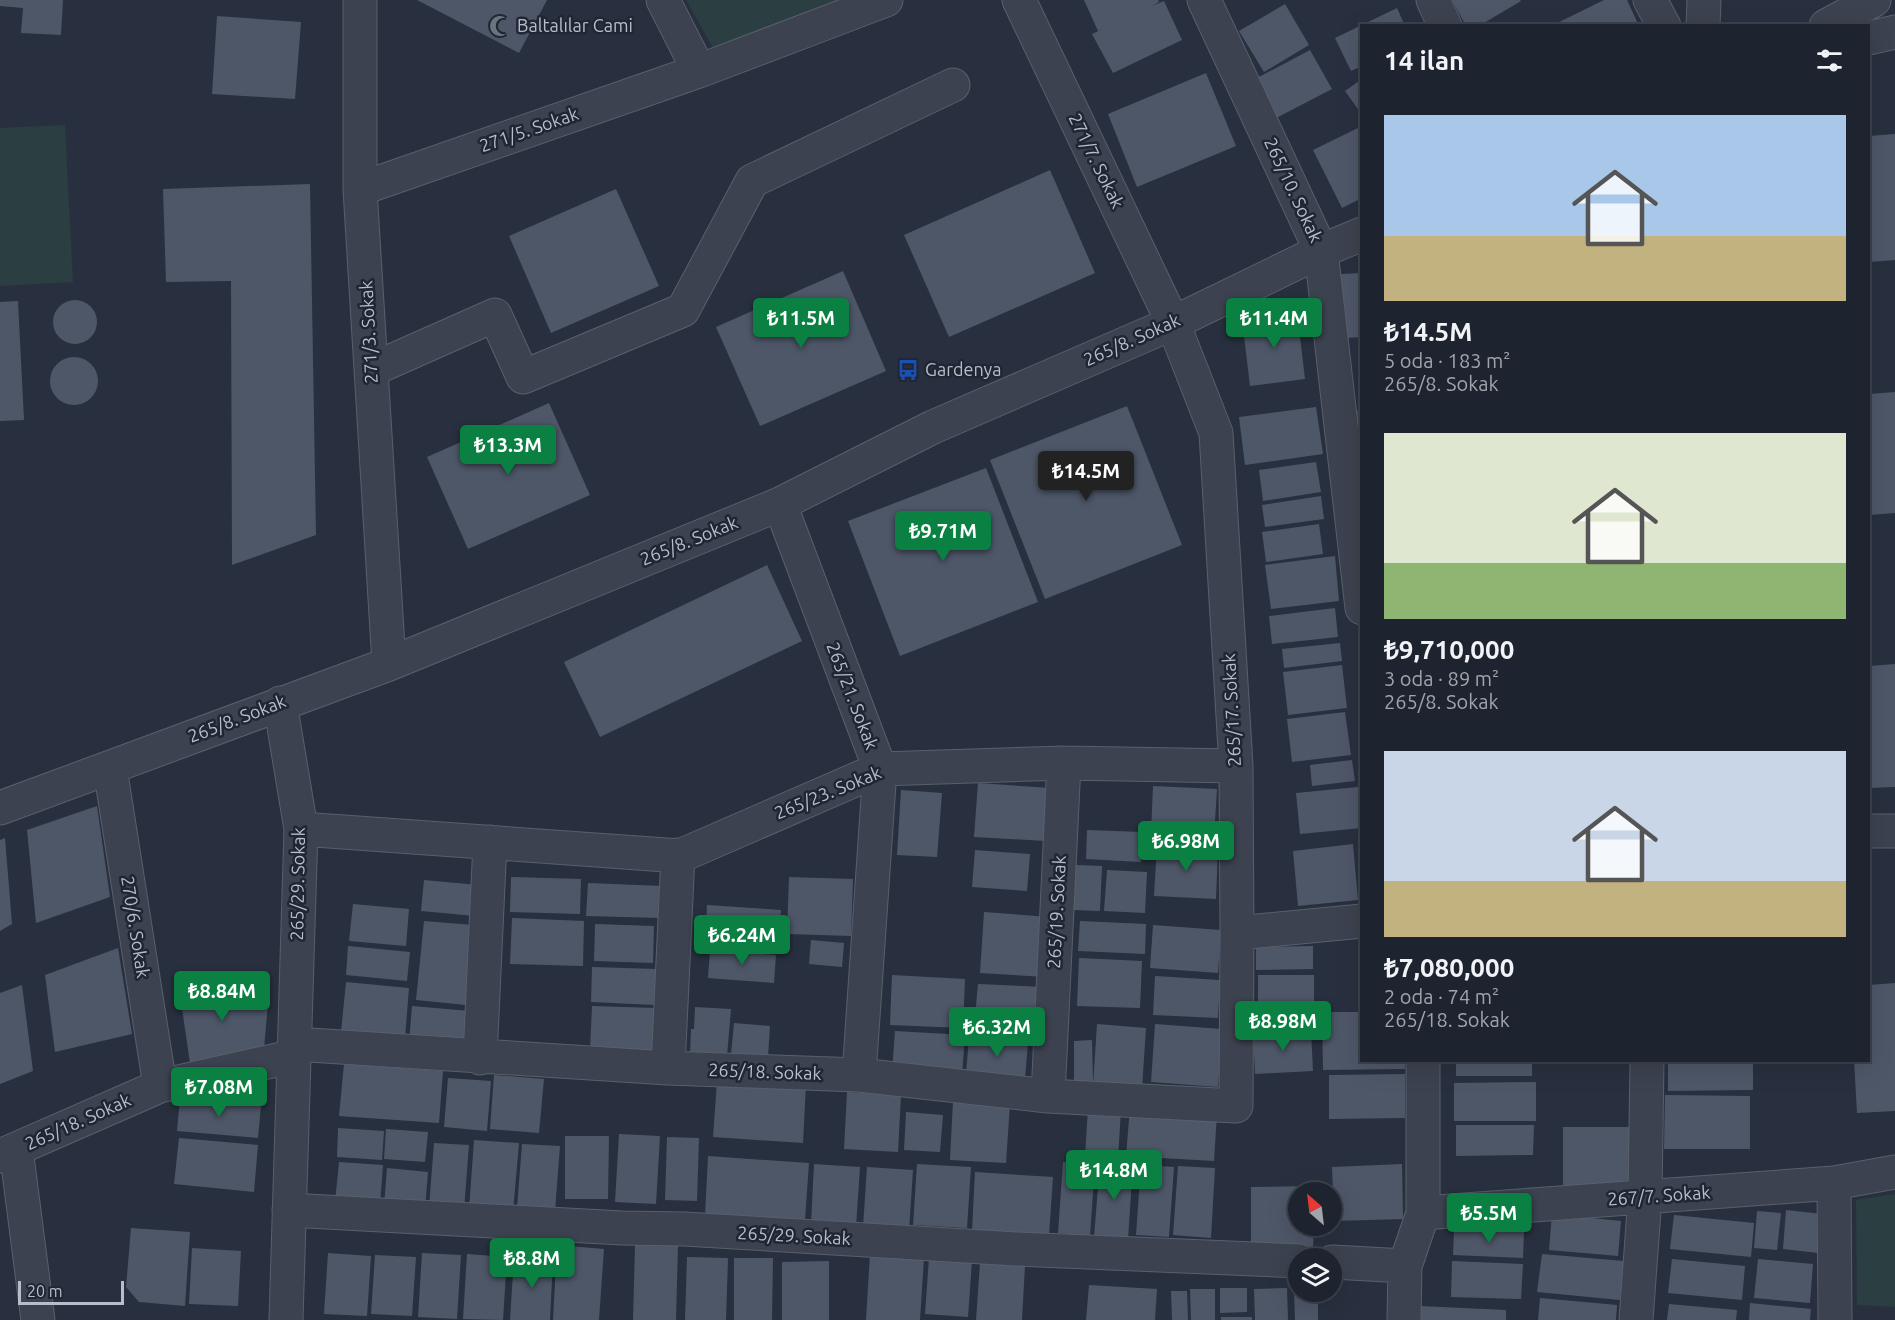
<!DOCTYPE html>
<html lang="tr">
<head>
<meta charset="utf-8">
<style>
  :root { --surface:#1e242f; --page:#2b303b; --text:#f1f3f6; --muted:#a1a4aa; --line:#3c414b; --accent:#0b8043 }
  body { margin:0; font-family:Ubuntu,sans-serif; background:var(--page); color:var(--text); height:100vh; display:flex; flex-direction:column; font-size:22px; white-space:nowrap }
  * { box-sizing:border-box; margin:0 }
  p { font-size:20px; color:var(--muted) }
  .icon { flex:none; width:33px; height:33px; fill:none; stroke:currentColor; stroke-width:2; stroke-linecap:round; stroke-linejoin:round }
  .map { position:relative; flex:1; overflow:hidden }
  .sheet { position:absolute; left:1360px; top:24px; width:510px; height:1038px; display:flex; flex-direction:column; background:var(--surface); border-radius:0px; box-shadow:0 6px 24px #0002,0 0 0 2px var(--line) }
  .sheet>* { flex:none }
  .needle { width:39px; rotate:332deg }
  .fabs { position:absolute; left:1288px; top:1182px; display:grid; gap:12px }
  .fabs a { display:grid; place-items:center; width:54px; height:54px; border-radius:50%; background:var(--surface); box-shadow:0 6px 24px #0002,0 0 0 2px var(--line); font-size:30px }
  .scale { position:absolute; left:18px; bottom:15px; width:106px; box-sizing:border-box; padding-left:6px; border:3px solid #b8bec9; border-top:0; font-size:16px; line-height:21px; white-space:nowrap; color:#b8bec9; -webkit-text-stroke:4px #202734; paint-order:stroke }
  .price { position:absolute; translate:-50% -51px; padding:0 14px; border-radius:6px; background:var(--accent); color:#fff; font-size:20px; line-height:39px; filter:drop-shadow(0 2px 3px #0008) }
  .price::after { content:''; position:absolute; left:50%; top:36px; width:18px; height:14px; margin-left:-9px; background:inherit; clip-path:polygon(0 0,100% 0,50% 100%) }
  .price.on { background:#222; color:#fff }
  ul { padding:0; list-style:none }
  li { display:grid; align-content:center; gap:12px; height:318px; padding:0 24px }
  li span { display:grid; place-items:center; height:186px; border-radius:0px; color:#555 }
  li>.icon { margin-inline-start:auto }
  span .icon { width:108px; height:108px; fill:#fffc; stroke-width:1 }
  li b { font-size:26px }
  h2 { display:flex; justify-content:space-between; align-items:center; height:72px; padding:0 24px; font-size:26px }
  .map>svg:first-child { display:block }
</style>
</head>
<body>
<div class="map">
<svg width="1895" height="1320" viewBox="0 0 1895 1320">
  <rect width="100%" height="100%" fill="#28303f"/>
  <path fill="#2b3e41" d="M686,0H845L716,53Z
    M65,125L73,282L0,286V128Z
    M1895,1194V1307L1857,1305L1856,1200Z"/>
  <path fill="#4e5768" d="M0,0H63L61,35L21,33L23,8L0,6Z
    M417,0H547L519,53Z
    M1084,0H1158L1159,2L1152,6L1164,1L1182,40L1113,73L1092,34L1105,28L1098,31Z
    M1452,0H1520L1521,1L1479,26H1466Z
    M1604,0H1627L1639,26H1551Z
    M1285,4L1309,45L1264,72L1239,31Z
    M1397,8L1405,26H1362V66L1351,71L1335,38Z
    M217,16L301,22L295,99L212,94Z
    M1310,50L1332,89L1263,125L1242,86Z
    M1206,73L1236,146L1137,187L1108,114Z
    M1362,79V111L1360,112L1345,91Z
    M1362,126V198L1342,208L1313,150Z
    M1895,134V260L1869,262V136Z
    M1050,170L1095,273L949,337L904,235Z
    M310,184L316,535L232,565L231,281L166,282L163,189Z
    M616,189L659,286L551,333L509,236Z
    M843,271L886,371L760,426L716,327Z
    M1359,273L1362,337L1329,339L1325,275Z
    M53 322a22 22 0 1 1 44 0a22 22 0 1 1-44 0Z
    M18,301L24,420L0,421V302Z
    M1297,312L1305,379L1250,386L1242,319Z
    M50 381a24 24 0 1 1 48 0a24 24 0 1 1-48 0Z
    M1895,392V513L1869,515V394Z
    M549,403L590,495L468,549L427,457Z
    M1127,406L1182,545L1045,599L990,460Z
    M1316,407L1323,454L1245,465L1239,417Z
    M1362,410V438H1361L1357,411Z
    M1316,462L1321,492L1263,501L1259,470Z
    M986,468L1038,602L900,656L848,521Z
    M1321,496L1324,519L1265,527L1262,505Z
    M1319,524L1323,554L1266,562L1262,532Z
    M1335,556L1339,601L1271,609L1265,565Z
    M767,565L802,641L600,737L564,662Z
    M1335,608L1338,637L1272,644L1269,616Z
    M1340,643L1342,661L1284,668L1282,649Z
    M1895,664V787L1869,788V666Z
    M1342,665L1347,708L1288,715L1283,672Z
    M1345,712L1351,755L1292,762L1287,719Z
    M1352,760L1355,781L1312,786L1310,765Z
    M978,783L1050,788L1046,841L974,837Z
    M1153,786L1217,789L1214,837L1151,834Z
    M1358,787L1362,828L1300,834L1296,793Z
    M901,790L942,793L937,857L897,855Z
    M97,806L110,897L36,923L27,830Z
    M1087,830L1142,832L1141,862L1086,859Z
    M5,838L12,924L0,931V840Z
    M1353,844L1358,900L1298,906L1293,851Z
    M1157,845L1218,848L1216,899L1154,896Z
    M975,850L1030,854L1027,891L972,887Z
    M1076,865L1102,866L1100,911L1073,910Z
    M1107,870L1147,872L1145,913L1104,911Z
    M511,877L581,879L580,914L510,912Z
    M789,877L853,879L851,936L787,934Z
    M424,880L478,885L475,916L421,911Z
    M588,883L662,886L661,918L586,916Z
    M353,904L409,909L406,946L349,941Z
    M707,905L781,910L778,948L705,942Z
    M984,912L1050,917L1046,977L980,973Z
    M512,918L584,921L583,966L510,964Z
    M424,921L474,925L466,1005L416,1000Z
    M1080,921L1146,924L1145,954L1078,951Z
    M595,924L654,926L653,963L594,961Z
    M1153,925L1221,930L1218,973L1150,968Z
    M811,940L844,943L842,967L809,964Z
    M348,946L410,952L407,981L346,975Z
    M1313,946V969L1256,970V947Z
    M118,948L132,1034L55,1052L45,975Z
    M710,950L776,955L774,983L708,978Z
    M1079,958L1142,961L1140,1008L1077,1006Z
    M592,967L657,969L655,1005L591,1002Z
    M892,975L965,979L963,1028L890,1025Z
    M1258,975H1314V1003H1258Z
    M1155,976L1220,980L1218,1018L1153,1015Z
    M178,981L269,991L264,1049L191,1070Z
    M346,982L409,988L405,1038L341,1032Z
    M1895,983V1111L1857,1113L1854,1060H1869V985Z
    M978,984L1043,987L1040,1032L974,1028Z
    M22,985L33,1071L0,1084V993Z
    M412,1006L470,1011L466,1047L409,1042Z
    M592,1006L656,1008L654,1053L590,1050Z
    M695,1007L731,1009L727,1056L690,1055L691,1029H694Z
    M1259,1007H1305V1029H1259Z
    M1322,1012H1362V1060H1405V1069L1323,1070Z
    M734,1023L770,1026L768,1057L731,1054Z
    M1097,1024L1146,1028L1142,1089L1093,1086Z
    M1155,1024L1222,1029L1218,1087L1151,1082Z
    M1311,1030L1313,1071L1255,1074L1253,1033Z
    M895,1031L965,1035L962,1075L892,1071Z
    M969,1038L1028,1043L1025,1078L966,1074Z
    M1092,1040L1093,1082H1074V1041Z
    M1456,1060H1532V1076H1456Z
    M1668,1060H1753V1090L1668,1091Z
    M344,1064L443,1071L439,1123L339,1116Z
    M1405,1074V1118L1329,1119V1075Z
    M494,1075L544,1079L539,1133L490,1129Z
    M448,1078L491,1081L487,1131L444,1127Z
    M717,1081L806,1085L803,1143L713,1137Z
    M1536,1082V1121H1454V1083Z
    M847,1092L901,1095L898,1152L844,1149Z
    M1665,1095L1750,1096V1149H1664Z
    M180,1098L261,1106L258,1138L177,1131Z
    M953,1101L1010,1104L1006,1163L950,1160Z
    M1130,1107L1217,1113L1214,1161L1126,1156Z
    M1088,1108L1121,1110L1118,1158L1085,1156Z
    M906,1112L943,1115L940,1152L904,1150Z
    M1456,1125H1534L1533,1155L1456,1156Z
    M1563,1127H1638L1637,1185H1563Z
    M338,1128L384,1131L382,1160L337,1157Z
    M386,1129L428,1132L425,1162L384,1159Z
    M619,1134L660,1136L656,1204L615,1202Z
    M565,1136H609L608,1199H565Z
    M667,1137L699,1138L697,1201L665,1200Z
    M179,1138L258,1145L254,1192L174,1184Z
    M474,1140L519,1143L513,1212L469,1209Z
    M434,1143L469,1145L464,1210L429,1207Z
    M522,1144L560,1146L555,1211L517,1208Z
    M708,1156L809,1163L805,1220L705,1215Z
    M339,1162L383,1165L380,1205L335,1202Z
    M1063,1162L1095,1164L1090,1236L1058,1233Z
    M1100,1163L1133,1165L1128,1239L1094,1237Z
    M814,1164L860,1167L856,1227L811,1224Z
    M917,1164L971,1167L967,1228L913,1225Z
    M1402,1164L1403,1219L1334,1221L1332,1167Z
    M1141,1165L1174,1167L1169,1237L1136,1235Z
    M1178,1166L1215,1168L1211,1238L1173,1235Z
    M867,1167L913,1170L909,1231L863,1227Z
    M387,1168L428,1172L425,1209L384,1206Z
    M975,1172L1053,1177L1049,1236L972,1230Z
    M1314,1186V1192H1299V1226H1314L1313,1248L1251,1247V1187Z
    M1786,1210L1822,1214L1818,1253L1783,1249Z
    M1757,1211L1781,1213L1777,1250L1754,1248Z
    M1552,1214L1621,1221L1618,1256L1549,1250Z
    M1674,1215L1754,1223L1751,1257L1670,1249Z
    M131,1228L190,1232L185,1306L139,1302L126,1287Z
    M1454,1229L1524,1232L1523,1258L1453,1255Z
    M635,1244L678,1245L676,1320H633Z
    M557,1245L604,1249L599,1320H553Z
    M192,1248L241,1251L238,1306L189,1304Z
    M328,1253L371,1256L367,1316L324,1314Z
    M422,1253L461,1255L457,1319L418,1317Z
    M467,1254L507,1257L503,1320L463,1319Z
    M870,1254L924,1258L920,1320H866Z
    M1542,1254L1624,1261L1620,1300L1537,1292Z
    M375,1255L416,1257L412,1316L371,1314Z
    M514,1257L553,1259L550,1320H510Z
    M687,1257L728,1258L726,1320H685Z
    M734,1258H773L772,1320H734Z
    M929,1258L972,1261L968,1317L925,1314Z
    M1672,1259L1745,1266L1742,1300L1668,1293Z
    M1758,1259L1813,1264L1810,1303L1754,1298Z
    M829,1261V1320H782V1262Z
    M1452,1261L1523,1264L1521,1299L1451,1297Z
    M980,1263L1025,1266L1022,1320H976Z
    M1089,1285L1157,1289L1155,1320H1086Z
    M1220,1288H1247V1312L1220,1313Z
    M1287,1288L1288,1320H1255L1254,1289Z
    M1190,1289H1215V1320H1191Z
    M1171,1291H1187L1188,1320H1172Z
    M1294,1292H1318V1320H1295Z
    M1540,1298L1617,1305L1616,1320H1538Z
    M1750,1303L1811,1309L1810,1320H1749Z
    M1669,1304L1737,1310L1736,1320H1667Z
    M1420,1306L1506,1310V1320H1419Z
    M1221,1317H1252V1320H1221Z"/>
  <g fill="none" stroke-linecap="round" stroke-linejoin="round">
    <defs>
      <path id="minor" d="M360,0V189L389,664
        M663,0L699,71
        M1204,0L1321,251L1362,608
        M1433,0L1445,26
        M1650,0L1664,26
        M1703,26L1704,0
        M1826,26L1874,0
        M1869,38L1895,32
        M360,189L699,71L886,0
        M371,370L495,315L523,377L683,310L752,181L953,85
        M780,504L880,769L859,1075
        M280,703L301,829L286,1320
        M110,768L160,1086
        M0,808L389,664L780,504L933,427L1173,323L1321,251L1362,234
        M301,829L680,856L880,769L1064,763L1236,766
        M1869,831H1895
        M1237,933L1362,921
        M294,1044L668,1068L859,1075L1048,1096L1236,1106L1237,933L1236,766L1216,433L1173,323L1019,0
        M480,1058L490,842
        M668,1068L678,855
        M1048,1096L1064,763
        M16,1149L38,1320
        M0,1156L160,1086L295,1056
        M1834,1183L1835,1320
        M289,1210L622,1228L684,1229L1016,1249L1299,1261
        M1423,1213L1834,1183L1895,1172
        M1332,1262L1405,1266
        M1404,1320L1405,1266L1423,1213V1060
        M1636,1320L1645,1197L1647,1060"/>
    </defs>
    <use href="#minor" stroke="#59606c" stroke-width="35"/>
    <use href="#minor" stroke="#3c424f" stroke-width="33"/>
  </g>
  <defs>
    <symbol id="mosque-bare" viewBox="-9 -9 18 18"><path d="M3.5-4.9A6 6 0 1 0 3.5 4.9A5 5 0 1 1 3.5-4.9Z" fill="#6b7280" stroke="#202734" stroke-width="2.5" paint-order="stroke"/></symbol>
    <symbol id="bus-bare" viewBox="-9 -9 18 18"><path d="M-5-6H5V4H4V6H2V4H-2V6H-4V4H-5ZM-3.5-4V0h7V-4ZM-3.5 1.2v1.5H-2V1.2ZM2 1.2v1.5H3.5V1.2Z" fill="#1a4fb4" stroke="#202734" stroke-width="2.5" paint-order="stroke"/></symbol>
  </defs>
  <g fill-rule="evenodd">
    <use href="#mosque-bare" x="485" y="11" width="30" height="30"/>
    <use href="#bus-bare" x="893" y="355" width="30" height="30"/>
  </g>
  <g text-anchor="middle" stroke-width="5" stroke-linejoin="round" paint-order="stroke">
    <g font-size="18" fill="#b8bec9" stroke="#202734" text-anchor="start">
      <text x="517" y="32">Baltalılar Cami</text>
      <text x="925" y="376">Gardenya</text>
    </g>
    <g font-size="18" fill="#b8bec9" stroke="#202734">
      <text transform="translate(529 130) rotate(-19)" y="6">271/5. Sokak</text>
      <text transform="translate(1096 161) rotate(64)" y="6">271/7. Sokak</text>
      <text transform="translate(1293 190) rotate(65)" y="6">265/10. Sokak</text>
      <text transform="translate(369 332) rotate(-93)" y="6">271/3. Sokak</text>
      <text transform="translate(1132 340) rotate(-24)" y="6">265/8. Sokak</text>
      <text transform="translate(689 541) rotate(-22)" y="6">265/8. Sokak</text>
      <text transform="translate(852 696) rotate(69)" y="6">265/21. Sokak</text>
      <text transform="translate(1232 710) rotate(-93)" y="6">265/17. Sokak</text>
      <text transform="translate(237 719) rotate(-21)" y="6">265/8. Sokak</text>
      <text transform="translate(828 793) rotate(-22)" y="6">265/23. Sokak</text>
      <text transform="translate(298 884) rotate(-89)" y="6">265/29. Sokak</text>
      <text transform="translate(1057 912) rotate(-87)" y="6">265/19. Sokak</text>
      <text transform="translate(135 927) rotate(81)" y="6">270/6. Sokak</text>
      <text transform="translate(765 1072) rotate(2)" y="6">265/18. Sokak</text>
      <text transform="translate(78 1122) rotate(-24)" y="6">265/18. Sokak</text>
      <text transform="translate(1659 1196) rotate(-4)" y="6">267/7. Sokak</text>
      <text transform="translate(794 1236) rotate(3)" y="6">265/29. Sokak</text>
    </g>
  </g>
</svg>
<div class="fabs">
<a><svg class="needle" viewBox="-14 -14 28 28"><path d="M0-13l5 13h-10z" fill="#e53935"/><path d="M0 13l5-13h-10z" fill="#a1a4aa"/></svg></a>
<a><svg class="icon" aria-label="layers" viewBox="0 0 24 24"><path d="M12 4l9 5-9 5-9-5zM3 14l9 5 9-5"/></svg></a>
</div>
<div class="scale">20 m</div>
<b class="price" style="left:801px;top:349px">₺11.5M</b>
<b class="price" style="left:1274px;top:349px">₺11.4M</b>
<b class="price" style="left:508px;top:476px">₺13.3M</b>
<b class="price on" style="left:1086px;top:502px">₺14.5M</b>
<b class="price" style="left:943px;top:562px">₺9.71M</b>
<b class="price" style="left:1186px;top:872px">₺6.98M</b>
<b class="price" style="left:742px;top:966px">₺6.24M</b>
<b class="price" style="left:222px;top:1022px">₺8.84M</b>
<b class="price" style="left:1283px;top:1052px">₺8.98M</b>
<b class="price" style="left:997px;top:1058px">₺6.32M</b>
<b class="price" style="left:219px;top:1118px">₺7.08M</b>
<b class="price" style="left:1114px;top:1201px">₺14.8M</b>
<b class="price" style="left:1489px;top:1244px">₺5.5M</b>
<b class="price" style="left:532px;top:1289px">₺8.8M</b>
<section class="sheet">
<h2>14 ilan<svg class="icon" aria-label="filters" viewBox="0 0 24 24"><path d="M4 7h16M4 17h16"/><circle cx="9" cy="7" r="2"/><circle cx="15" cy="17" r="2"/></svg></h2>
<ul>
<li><span style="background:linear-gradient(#a9c7e8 65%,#c2b280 0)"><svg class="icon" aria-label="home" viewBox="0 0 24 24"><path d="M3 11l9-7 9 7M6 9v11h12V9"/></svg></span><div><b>₺14.5M</b><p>5 oda · 183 m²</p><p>265/8. Sokak</p></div></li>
<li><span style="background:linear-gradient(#dfe7d0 70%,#8fb573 0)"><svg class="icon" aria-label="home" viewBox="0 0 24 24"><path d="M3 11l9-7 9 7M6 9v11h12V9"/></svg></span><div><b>₺9,710,000</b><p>3 oda · 89 m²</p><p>265/8. Sokak</p></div></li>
<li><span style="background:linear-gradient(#c9d6e8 70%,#c2b280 0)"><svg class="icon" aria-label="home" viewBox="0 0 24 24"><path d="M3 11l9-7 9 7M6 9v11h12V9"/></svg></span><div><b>₺7,080,000</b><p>2 oda · 74 m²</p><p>265/18. Sokak</p></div></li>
</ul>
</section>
</div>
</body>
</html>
